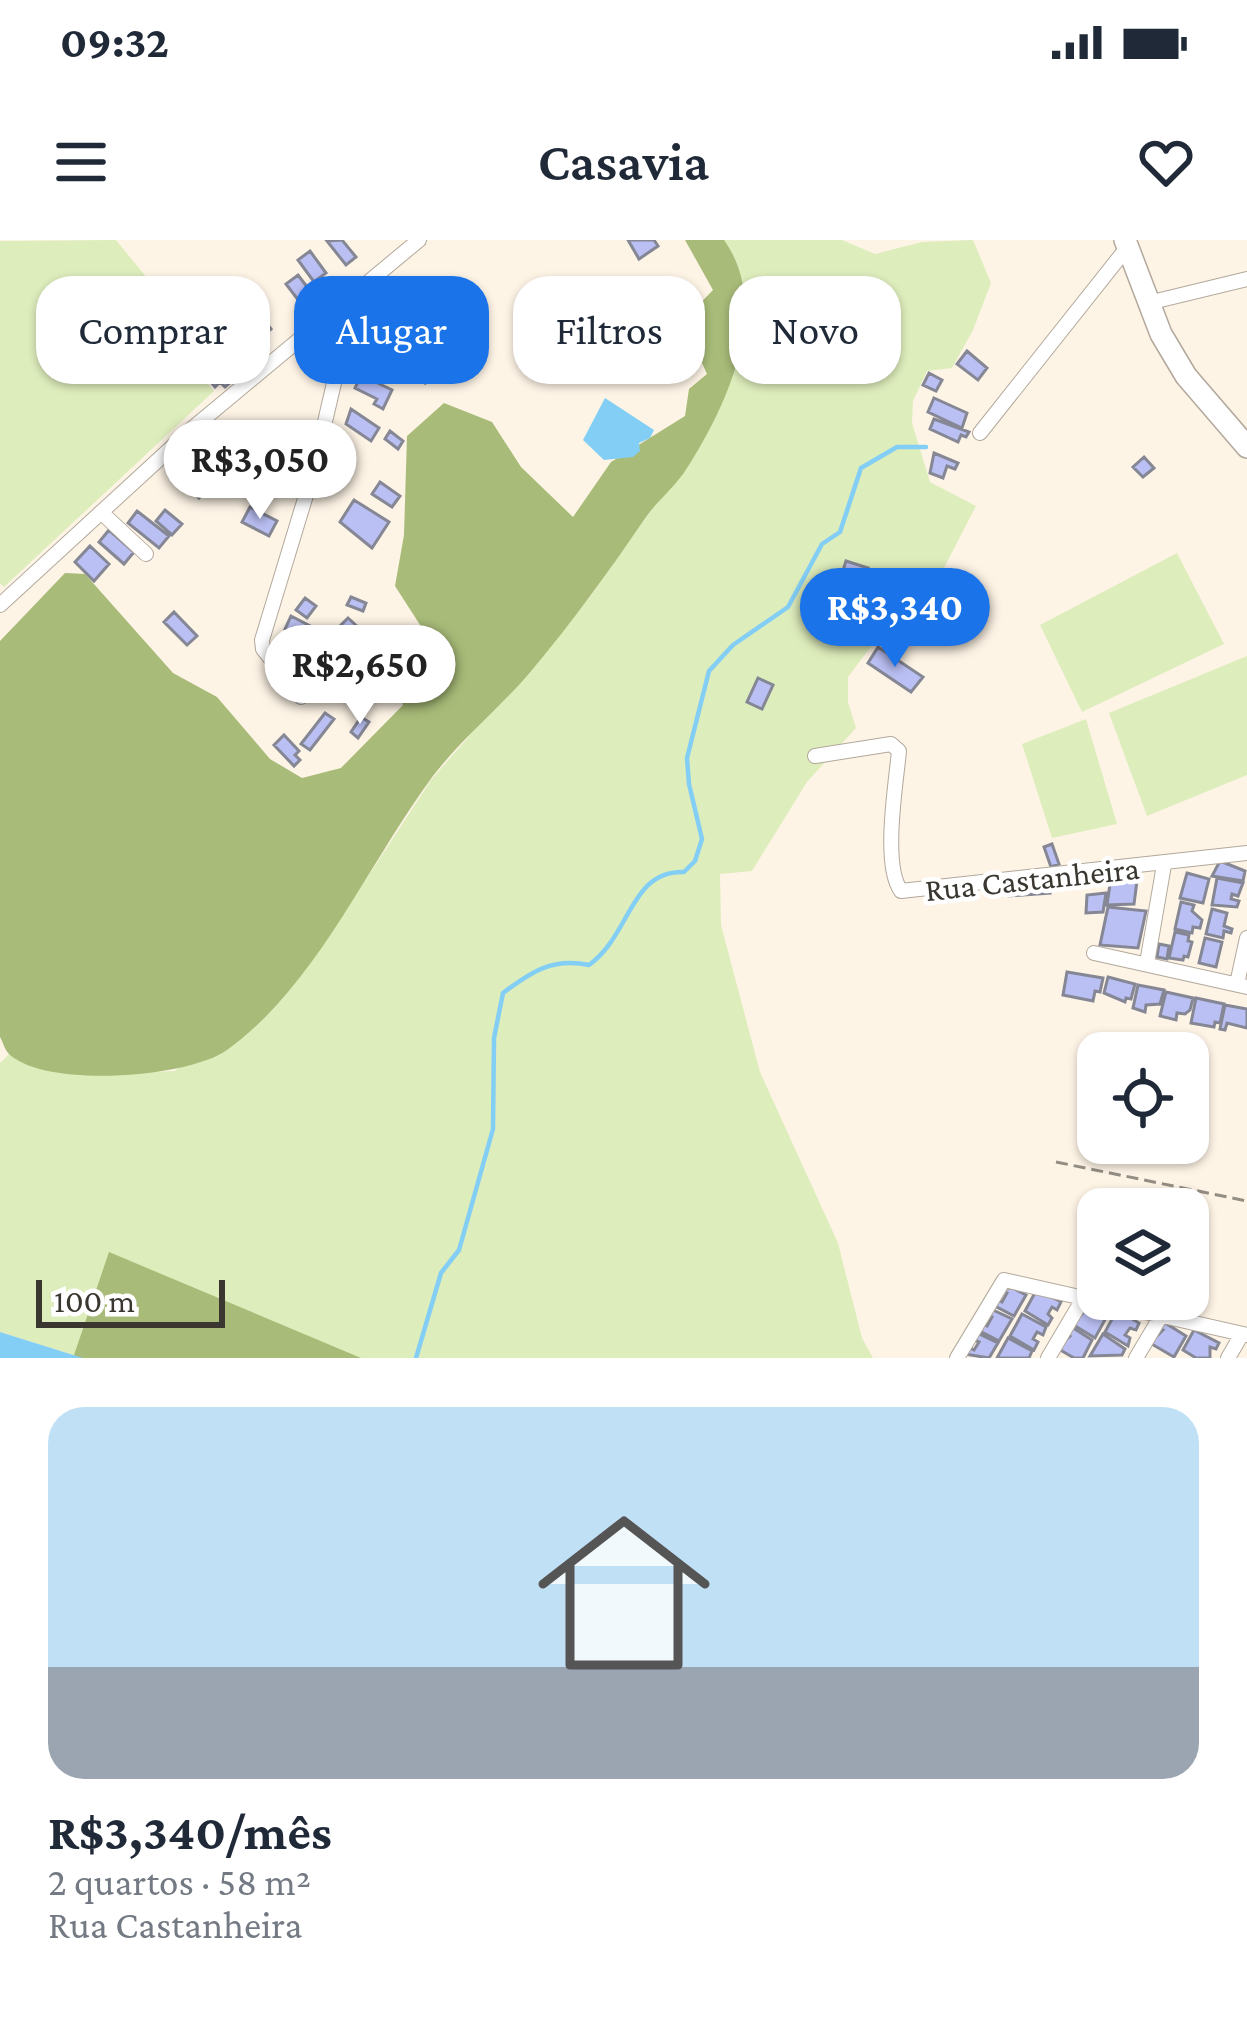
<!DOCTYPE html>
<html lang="pt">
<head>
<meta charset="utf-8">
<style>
  :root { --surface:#fff; --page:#f2f2f3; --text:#1f2937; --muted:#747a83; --line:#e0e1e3; --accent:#1a73e8 }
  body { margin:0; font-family:"Crimson Pro",serif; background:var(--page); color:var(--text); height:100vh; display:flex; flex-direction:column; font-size:45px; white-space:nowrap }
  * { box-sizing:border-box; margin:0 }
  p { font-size:39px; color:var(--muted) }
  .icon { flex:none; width:66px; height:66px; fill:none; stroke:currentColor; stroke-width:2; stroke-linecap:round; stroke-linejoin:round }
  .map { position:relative; height:1118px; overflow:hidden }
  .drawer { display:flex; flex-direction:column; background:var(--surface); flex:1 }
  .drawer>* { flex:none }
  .banner { position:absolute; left:36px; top:36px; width:1176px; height:108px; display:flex; gap:24px }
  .buttons { position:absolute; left:1077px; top:792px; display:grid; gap:24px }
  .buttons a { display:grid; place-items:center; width:132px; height:132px; border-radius:24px; background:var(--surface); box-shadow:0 3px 9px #0004; font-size:60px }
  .scale { position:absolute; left:36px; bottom:30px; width:189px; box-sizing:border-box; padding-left:12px; border:6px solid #3a3630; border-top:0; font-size:33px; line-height:42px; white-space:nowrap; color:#3a3630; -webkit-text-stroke:9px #fff; paint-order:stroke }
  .price { position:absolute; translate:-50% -102px; padding:0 27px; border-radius:42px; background:#fff; color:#222; font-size:39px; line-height:78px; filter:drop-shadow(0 3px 6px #0008) }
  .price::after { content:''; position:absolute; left:50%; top:72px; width:36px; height:27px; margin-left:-18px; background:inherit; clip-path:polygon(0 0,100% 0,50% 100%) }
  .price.active { background:var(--accent); color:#fff }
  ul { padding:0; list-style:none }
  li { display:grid; align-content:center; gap:24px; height:636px; padding:0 48px }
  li+li { border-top:3px solid var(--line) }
  li span { display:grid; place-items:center; height:372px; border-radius:36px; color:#555 }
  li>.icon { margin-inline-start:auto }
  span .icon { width:216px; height:216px; fill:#fffc; stroke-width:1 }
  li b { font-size:51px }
  .pill { padding:0 42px; border-radius:36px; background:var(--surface); box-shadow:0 3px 9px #0004; font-size:42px; line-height:108px }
  .pill.active { background:var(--accent); color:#fff }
  .status { display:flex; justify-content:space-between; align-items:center; height:84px; padding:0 60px; background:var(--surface); direction:ltr }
  .status svg { height:33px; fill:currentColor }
  header { display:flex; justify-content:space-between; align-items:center; height:156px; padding:0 48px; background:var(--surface); font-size:54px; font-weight:600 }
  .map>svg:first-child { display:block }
</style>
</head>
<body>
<div class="status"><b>09:32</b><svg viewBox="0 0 49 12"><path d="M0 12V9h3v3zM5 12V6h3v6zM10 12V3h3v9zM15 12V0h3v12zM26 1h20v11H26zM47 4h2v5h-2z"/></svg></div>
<header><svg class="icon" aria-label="menu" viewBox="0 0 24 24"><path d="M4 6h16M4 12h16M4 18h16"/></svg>Casavia<svg class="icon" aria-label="heart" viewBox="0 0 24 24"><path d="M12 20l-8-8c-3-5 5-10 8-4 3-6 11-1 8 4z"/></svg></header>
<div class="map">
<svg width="1247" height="1118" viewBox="0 0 1247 1118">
  <rect width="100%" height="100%" fill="#fef4e6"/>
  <path fill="#deedbc" d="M116,0L219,126L204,139L214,151L4,347L0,343V1Z
    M724,0H842L875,14L922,2L973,0L991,43L973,90L952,128L927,131L913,161L912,183L930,242L976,266L918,378L873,404L848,437V462L856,488L807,542L752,631L720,634L721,685L760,832L838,1003L862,1098L873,1118H83L0,1092V823L9,814L28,823L77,835L175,831L321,708L431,540L590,357L652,269L685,231L708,189L744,99Z
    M1177,313L1224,404L1082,472L1040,385Z
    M1247,416V535L1147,576L1109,473Z
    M1086,479L1117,584L1052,598L1022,504Z"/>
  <path fill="#a8bb78" d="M685,0H724C773,68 726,167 687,228C676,246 658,260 646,277C610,330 573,381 532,430C501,467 463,497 433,536C367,625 317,745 227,810C188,838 43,849 8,813C4,808 3,802 0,797V401L65,333L85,334L173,433L217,457L270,519L302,538L341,528L403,465L385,420L422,388L395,346L404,295L407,196L444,163L492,182L521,227L573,277L611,222L685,176L689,149L707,134L683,81L713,50Z
    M109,1012L361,1118H73Z"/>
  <path fill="#83cef5" d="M605,158L654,190L650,198L639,203L640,211L633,217L604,220L583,200Z
    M0,1092L83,1118H0Z"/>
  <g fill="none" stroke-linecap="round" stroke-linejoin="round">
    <path stroke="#83cef5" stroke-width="4.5" d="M416,1118L441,1033L459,1010L493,889L494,798L503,753C531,732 553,717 589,725C631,695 630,630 684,632L695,621L702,599L689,544L687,518L709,431L733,405L788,367L822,304L840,292L861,228L897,207H926"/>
  </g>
  <path fill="#bbc0f4" stroke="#858795" stroke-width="3" d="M342,0L356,17L346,25L327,1Z
    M628,0H654L658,6L639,19Z
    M310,11L326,33L314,42L298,20Z
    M298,35L317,60L305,69L286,44Z
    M247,57L271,89L260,98L236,65Z
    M604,71L615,79L594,105L584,96Z
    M235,76L259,103L240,119L232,109L239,103L224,86Z
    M364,88L383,99L374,114L355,104Z
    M384,102L399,111L390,125L376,115Z
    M967,111L987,128L978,140L957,124Z
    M417,123L431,132L425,143L411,134Z
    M222,126L233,140L225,147L220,142L215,147L208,138Z
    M929,133L942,140L936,151L923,145Z
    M361,135L392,150L383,169L374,164L377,159L355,148Z
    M934,158L967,173L962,188L928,172Z
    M351,169L379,188L371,201L346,184Z
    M934,179L969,192L966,197L961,195L958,202L930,189Z
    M390,191L403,201L398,209L385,199Z
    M188,213L216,241L199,258L171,230Z
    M934,213L958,223L955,229L947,226L943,238L930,233Z
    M1144,217L1154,228L1143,237L1133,227Z
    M250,221L267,231L257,248L240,238Z
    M380,242L400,256L392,267L372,254Z
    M354,260L389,282L372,308L340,282Z
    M250,267L277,281L269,296L242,282Z
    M165,270L182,284L172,295L156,281Z
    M137,271L169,296L159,308L128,283Z
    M109,290L134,312L124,324L99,302Z
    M90,306L109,324L94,341L75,322Z
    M846,321L868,328L860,350L839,343Z
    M351,357L366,363L363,371L347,365Z
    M305,358L316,366L307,378L296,370Z
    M174,372L197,396L187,405L164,382Z
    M291,376L312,387L306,399L285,389Z
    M348,378L359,388L352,395L341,385Z
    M362,391L371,402L357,412L349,401Z
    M878,407L923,437L911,452L868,423Z
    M305,433L324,442L317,456L299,447Z
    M758,438L773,445L762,469L747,462Z
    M325,473L334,479L310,510L301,504Z
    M361,477L369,482L358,498L351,492Z
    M284,495L299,511L295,515L300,520L294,526L274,505Z
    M1052,604L1059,624L1051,627L1044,607Z
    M1220,621L1245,631L1243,641L1212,636Z
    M1187,633L1209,639L1203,663L1180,658Z
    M1111,637L1137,641L1134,664L1107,665Z
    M1217,638L1243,643L1238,656L1232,654L1231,659L1239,661L1237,667L1212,665Z
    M1049,641L1050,653L1009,656V649Z
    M1106,653L1103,672L1086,673L1087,655Z
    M1181,662L1194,665L1192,671L1202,680L1200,688L1193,687L1192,693L1175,689Z
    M1108,667L1146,671L1138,708L1100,705Z
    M1212,669L1227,673L1224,686L1232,689L1231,693L1224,691L1223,698L1206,694Z
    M1175,692L1189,695L1188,701L1192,702L1188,717L1184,716L1183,720L1169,718Z
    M1205,698L1222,702L1216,727L1199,723Z
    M1159,704L1169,706L1167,719L1157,717Z
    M1067,732L1103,738L1100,752L1095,751L1093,761L1063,755Z
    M1108,737L1135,744L1131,759L1126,758L1125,762L1104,753Z
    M1138,745L1164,750L1160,764L1146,765L1145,772L1133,768Z
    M1166,752L1193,758L1190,770L1185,774L1177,773L1176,780L1160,776Z
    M1196,758L1224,764L1220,783L1215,782L1214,787L1191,783Z
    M1225,765L1247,769V788L1227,783L1225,790L1220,789Z
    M1005,1044L1026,1055L1014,1076L993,1065L996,1059L1002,1062L1007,1053L1003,1051Z
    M1037,1049L1061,1062L1057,1070L1052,1067L1048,1074L1052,1078L1048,1085L1025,1071Z
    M1084,1061L1107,1076L1095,1098L1072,1084L1084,1072L1080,1068Z
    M991,1069L1012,1079L999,1101L978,1090L981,1083L987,1086L992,1077L988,1075Z
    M1117,1070L1139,1083L1136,1090L1130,1088L1125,1095L1130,1098L1128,1106L1105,1092Z
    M1022,1074L1046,1087L1043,1095L1037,1092L1033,1099L1038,1102L1034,1110L1010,1096Z
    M1162,1081L1186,1096L1174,1117L1150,1103L1163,1090L1159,1088Z
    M1070,1086L1092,1100L1083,1118H1074L1057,1108L1070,1096L1066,1093Z
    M1194,1090L1219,1103L1216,1109L1210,1107V1118H1196L1183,1110Z
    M977,1093L998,1103L989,1118L965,1114L968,1107L974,1110L979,1102L974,1100Z
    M1103,1094L1125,1109L1122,1115L1090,1116Z
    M1008,1098L1032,1111L1029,1118H997Z"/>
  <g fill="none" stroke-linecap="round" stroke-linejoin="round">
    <defs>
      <path id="street" d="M1148,63L1247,39
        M980,193L1126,9
        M103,274L146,314
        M0,365L194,187L419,0
        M301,457L263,409L262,400L314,229L337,130L365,47
        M815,516L891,504L899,511C896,544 882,625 901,651L1247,613
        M1094,713L1247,747
        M1147,723L1164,625
        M1237,744L1247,698
        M957,1118L1004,1040L1247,1095
        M1048,1118L1084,1057
        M1136,1118L1161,1076
        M1228,1118L1242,1094"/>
      <path id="secondary" d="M1125,0L1161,94L1186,136L1247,207"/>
    </defs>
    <use href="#street" stroke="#b2a89b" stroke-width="16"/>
    <use href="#secondary" stroke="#b2a89b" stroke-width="24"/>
    <path stroke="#938d83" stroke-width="3" stroke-dasharray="12 6" stroke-linecap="butt" d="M1056,922L1247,961"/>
    <use href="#street" stroke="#fff" stroke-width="14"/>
    <use href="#secondary" stroke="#fff" stroke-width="21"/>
  </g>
  <g text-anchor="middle" stroke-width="9" stroke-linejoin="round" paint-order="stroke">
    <g font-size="33" fill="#3a3630" stroke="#fff">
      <text transform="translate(1032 638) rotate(-6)" y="12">Rua Castanheira</text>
    </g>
  </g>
</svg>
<div class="buttons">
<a><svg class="icon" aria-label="locate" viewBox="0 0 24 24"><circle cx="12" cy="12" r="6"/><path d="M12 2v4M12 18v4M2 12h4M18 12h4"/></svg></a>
<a><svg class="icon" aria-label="layers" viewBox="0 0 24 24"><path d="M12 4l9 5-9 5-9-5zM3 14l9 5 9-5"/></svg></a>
</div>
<div class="scale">100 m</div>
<b class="price" style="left:260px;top:282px">R$3,050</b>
<b class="price active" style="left:895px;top:430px">R$3,340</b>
<b class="price" style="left:360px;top:487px">R$2,650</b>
<div class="banner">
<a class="pill">Comprar</a>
<a class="pill active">Alugar</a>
<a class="pill">Filtros</a>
<a class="pill">Novo</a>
</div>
</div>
<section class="drawer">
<ul>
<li><span style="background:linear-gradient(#bfe0f5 70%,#9aa5b1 0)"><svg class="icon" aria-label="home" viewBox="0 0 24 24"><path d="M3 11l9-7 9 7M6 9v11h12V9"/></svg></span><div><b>R$3,340/mês</b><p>2 quartos · 58 m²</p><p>Rua Castanheira</p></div></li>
</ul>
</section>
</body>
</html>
